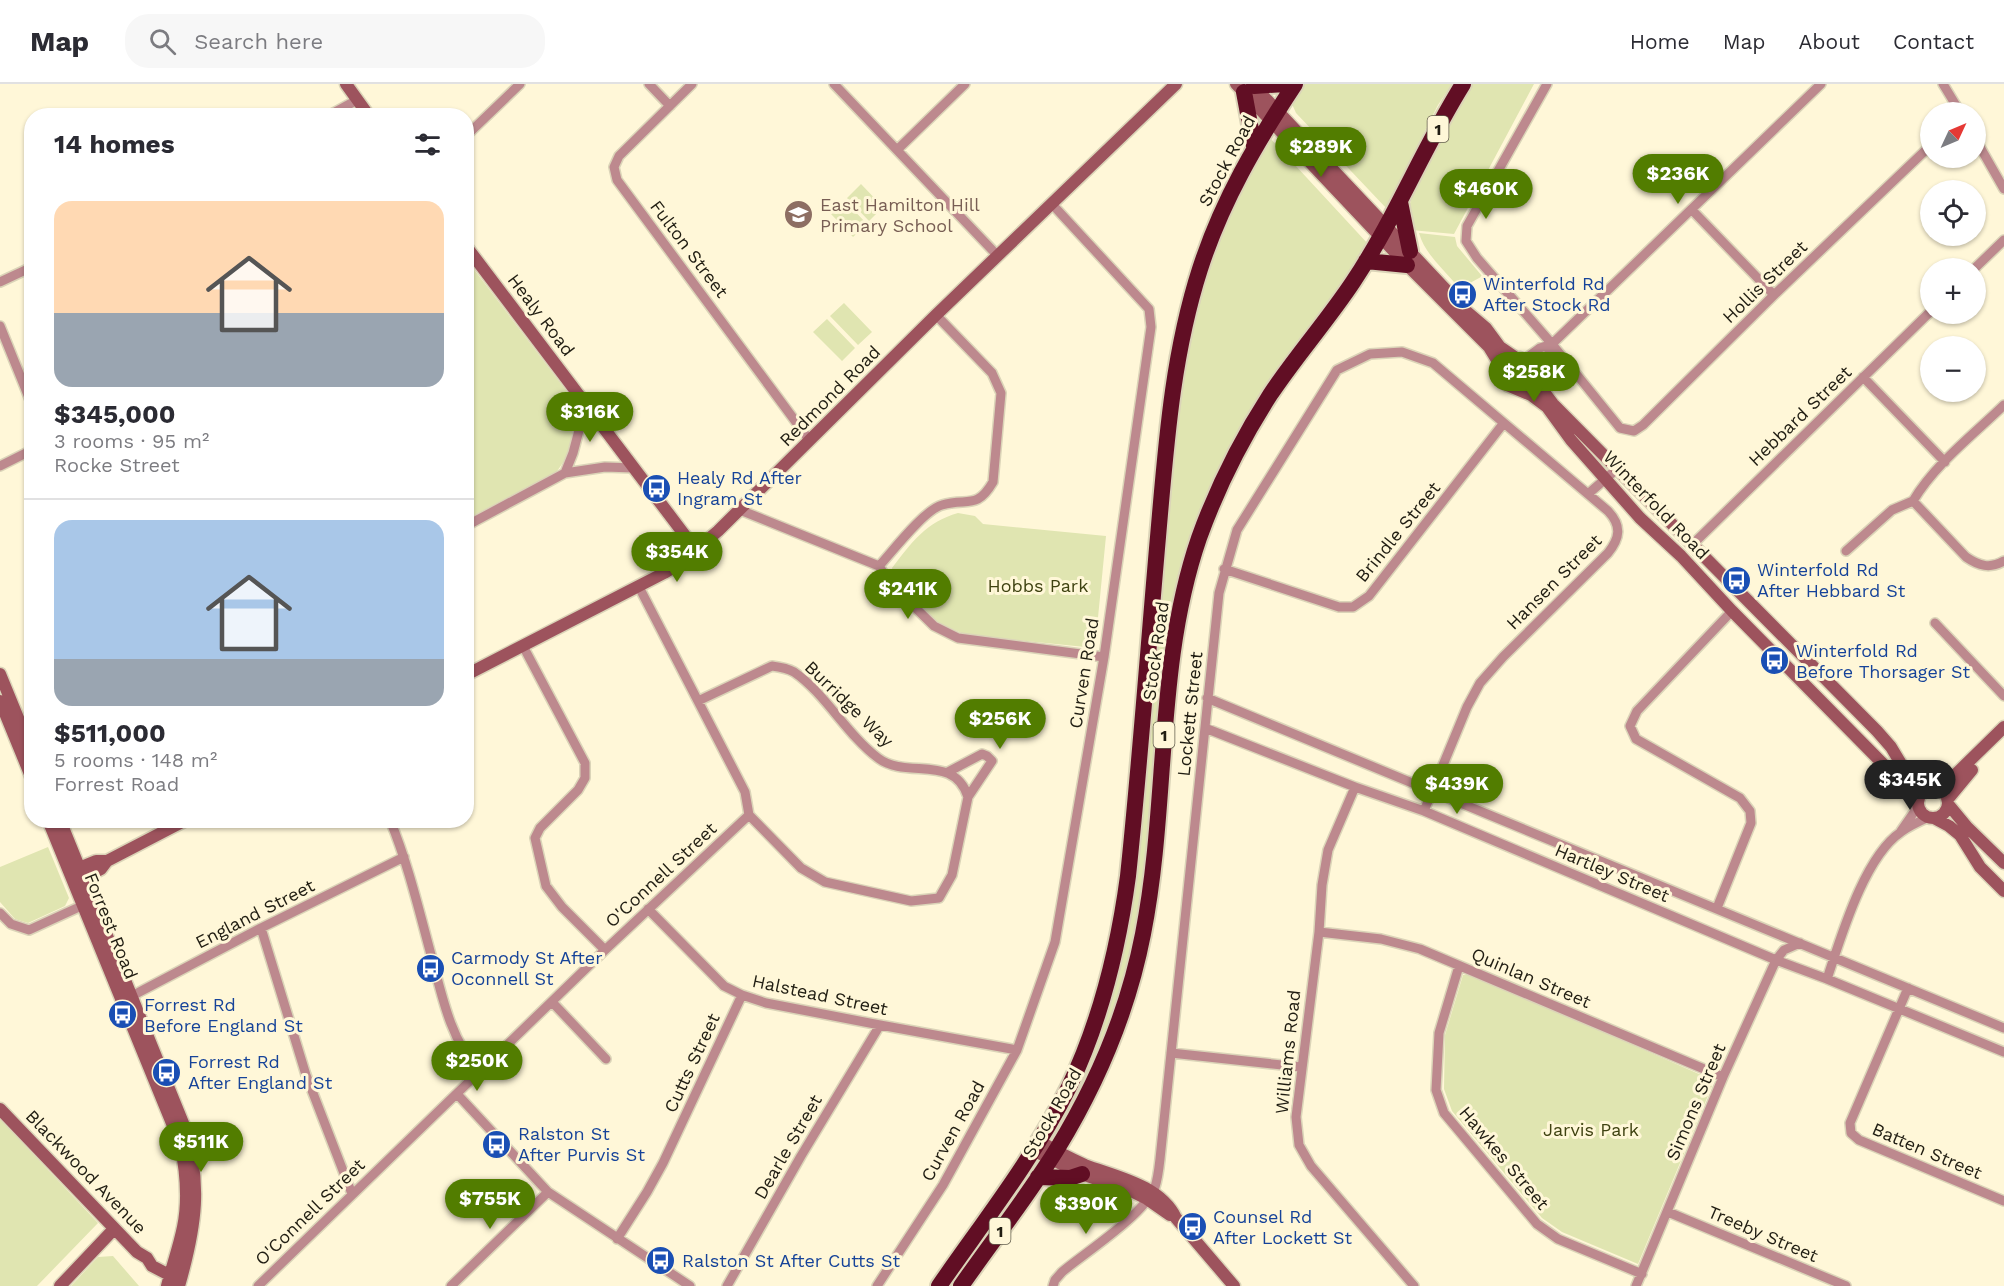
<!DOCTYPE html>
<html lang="en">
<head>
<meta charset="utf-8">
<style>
  :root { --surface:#fff; --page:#f7f7f7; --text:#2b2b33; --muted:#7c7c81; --line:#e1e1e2; --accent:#527d00 }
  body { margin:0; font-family:"Work Sans",sans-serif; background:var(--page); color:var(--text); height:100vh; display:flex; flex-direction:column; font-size:22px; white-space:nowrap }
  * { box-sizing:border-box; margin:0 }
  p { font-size:20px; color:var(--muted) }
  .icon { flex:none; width:33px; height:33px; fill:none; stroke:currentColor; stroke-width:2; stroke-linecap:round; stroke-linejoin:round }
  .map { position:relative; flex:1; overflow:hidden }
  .details { position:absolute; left:24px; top:24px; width:450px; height:720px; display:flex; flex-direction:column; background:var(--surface); border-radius:24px; box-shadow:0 2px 4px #0004 }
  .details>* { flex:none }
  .needle { width:39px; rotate:46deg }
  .buttons { position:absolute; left:1920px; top:18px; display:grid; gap:12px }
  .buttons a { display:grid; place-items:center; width:66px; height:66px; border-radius:50%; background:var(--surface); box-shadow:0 2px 4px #0004; font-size:30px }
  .price { position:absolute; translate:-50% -51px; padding:0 14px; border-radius:21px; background:var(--accent); color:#fff; font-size:20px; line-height:39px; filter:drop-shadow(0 2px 3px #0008) }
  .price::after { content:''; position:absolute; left:50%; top:36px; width:18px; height:14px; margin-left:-9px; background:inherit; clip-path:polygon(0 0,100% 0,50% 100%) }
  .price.on { background:#222; color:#fff }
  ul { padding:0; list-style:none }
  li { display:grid; align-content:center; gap:12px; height:318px; padding:0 30px }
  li+li { border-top:2px solid var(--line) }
  li span { display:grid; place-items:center; height:186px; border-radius:18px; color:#555 }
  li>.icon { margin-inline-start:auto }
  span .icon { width:108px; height:108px; fill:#fffc; stroke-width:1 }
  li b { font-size:26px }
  h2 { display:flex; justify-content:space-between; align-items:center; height:72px; padding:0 30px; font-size:26px }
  header { display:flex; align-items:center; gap:36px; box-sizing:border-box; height:84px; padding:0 30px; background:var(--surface); border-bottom:2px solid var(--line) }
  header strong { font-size:28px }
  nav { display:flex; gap:33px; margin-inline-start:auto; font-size:21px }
  .search { width:420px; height:54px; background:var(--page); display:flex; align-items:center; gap:15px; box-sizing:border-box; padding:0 21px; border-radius:24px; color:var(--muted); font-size:22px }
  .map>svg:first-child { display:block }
</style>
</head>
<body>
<header>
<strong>Map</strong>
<div class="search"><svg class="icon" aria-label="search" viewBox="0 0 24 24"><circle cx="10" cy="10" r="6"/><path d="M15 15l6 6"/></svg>Search here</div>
<nav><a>Home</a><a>Map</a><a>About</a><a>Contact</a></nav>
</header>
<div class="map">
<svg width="2004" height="1202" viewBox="0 0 2004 1202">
  <rect width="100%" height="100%" fill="#fff7d8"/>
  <path fill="#e0e5b1" d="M1302,0H1452L1438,21L1401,94L1399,108L1387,125L1296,29L1292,20Z
    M1470,0H1534L1454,150L1411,146L1408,125L1415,105L1427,79Z
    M1269,53L1369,161L1193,452L1183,479L1173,526L1159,625L1142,819L1122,912L1095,981L1056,1055L1052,1053L1053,1046L1102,939L1184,271L1209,179L1227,132Z
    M861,100L883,123L869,137L847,114Z
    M845,117L867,140L853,153L831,130Z
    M1419,149L1455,153L1457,162L1482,192L1481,193L1468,200L1460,197L1454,198C1441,183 1424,168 1419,149Z
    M466,175L574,317L576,324C572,346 572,371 556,388L467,435Z
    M844,219L872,248L858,261L830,232Z
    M827,235L855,264L842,277L813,248Z
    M958,429L975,432L983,440L1106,452L1095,564L966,551L939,539L921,523L894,495L892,484C912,458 926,438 958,429Z
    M48,763L69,814L65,822L28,839L15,835L0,818V783Z
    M1472,890L1708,994L1712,1002L1638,1180L1562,1148L1542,1134L1452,1027L1444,1005L1445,951L1463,891Z
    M0,1035L98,1139L37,1202H0Z
    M113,1172L139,1202H71L98,1173Z"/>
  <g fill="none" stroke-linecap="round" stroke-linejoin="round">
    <defs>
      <path id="street" d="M649,0L670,22
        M692,0L619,72L614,83L617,96L810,357
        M834,0L997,171
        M1547,0L1467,142L1466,157L1477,174L1552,260L1620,344L1634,347L1643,341L1774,211L1930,62
        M1943,0L1960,28
        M328,32L357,16
        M466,52L520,0
        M1976,56L2004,105
        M898,65L965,0
        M1692,126L1774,211
        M1975,184L2004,156
        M0,198L32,183
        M0,242L32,321
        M1525,275L1540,264L1552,260
        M1534,286L1548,271L1552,260L1821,0
        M1863,293L1945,378
        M0,382L32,366
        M565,389L573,369L586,320
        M1588,410L1618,384
        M1913,417C1935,380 1973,351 2004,321
        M1913,417L1966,473C1979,482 1990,485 2004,477
        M740,426L879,482L889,498L934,542L958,554L1104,573
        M466,442L565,389L605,383L634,384
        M1693,460L1930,228
        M1846,467L1892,426L1913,417
        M879,482C892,468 924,426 942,421C967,413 976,427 993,398L1001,309L992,289L936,231
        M1224,485L1339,523H1353L1369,512L1503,340
        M1935,539L2004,612
        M523,562L585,679V694L578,706L540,744L535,754L546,802L562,823L605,866
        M1207,614L2004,944
        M698,617L772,582C780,583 787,584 794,588C825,609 847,651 878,674C907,696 954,669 968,713L952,791L939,814L911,817L825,798L801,784L749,731
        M1205,644L1355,703L1424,727L1776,876L1827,895L2004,968
        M948,688L982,670L987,672L992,677L968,713
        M1355,703L1328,766L1322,801L1319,848L1296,1033L1299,1061L1311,1082L1414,1202
        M390,736C409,782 420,831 433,878C443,917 452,957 479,988
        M1901,747L1919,721
        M1717,824L1751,739L1750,727L1740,714L1636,655L1630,642L1637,627L1732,527
        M648,825L724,902L742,911L766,919L880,941L1017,966
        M0,829L11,840L29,846L88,819
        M261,844L306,991L352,1110
        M1319,848L1381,855L1420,865L1723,993
        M1459,882L1439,949L1436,1006L1444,1029L1537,1140L1558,1155L1642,1190
        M1827,895C1841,853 1864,773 1901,748C1909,742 1920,737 1929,733
        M1908,904L1850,1039L1851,1049L1859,1056L2004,1117
        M128,914L261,844L404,773
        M552,918L606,975
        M1171,969L1301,983
        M457,1010L548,1108L690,1202
        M1668,1128L1846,1202
        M617,1155L647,1108L663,1079L742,911
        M258,1202L605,866L749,731L745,708L639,503
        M451,1202L548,1108
        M727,1202L801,1072L880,941
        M877,1202L943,1101L1017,966L1055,858L1104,573L1151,243L1149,225L1051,119
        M1053,1202L1055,1196L1062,1188C1086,1168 1144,1131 1155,1103C1158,1094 1159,1084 1160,1075L1219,509L1237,446L1337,286L1370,270L1402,268L1433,279L1608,427C1622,442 1620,454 1608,469L1503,573L1480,599L1467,623L1424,727
        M1636,1202L1723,993L1776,876L1784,866L1800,859"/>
      <path id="secondary" d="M346,0L369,32
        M1236,0L1407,181L1489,263L1497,276L1507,301L1531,311L1547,323L1571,356L1640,434L1681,472L1732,527L1894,691L1918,718
        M1252,0L1466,227L1486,244L1500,263L1516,274
        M466,162L696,466
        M1509,277L1520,274L1529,278L1535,290L1531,300
        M1534,295L1553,320L1877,647L1891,663L1903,683L1927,705
        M0,590L32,668
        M466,591L664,489L679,480L718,447L936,231L1176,0
        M0,617L32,695
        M1935,704L1956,690L2004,643
        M1918 719a15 15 0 1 1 30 0a15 15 0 1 1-30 0Z
        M1948,715L1972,686
        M1948,720L1967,743L2004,779
        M1934,734L1949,742L1960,751L1980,783L2004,807
        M48,736L180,1059C186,1087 189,1114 183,1143C179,1163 172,1182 167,1202
        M60,736L183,1039C203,1098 196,1143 179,1202
        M74,786L96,777H107
        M78,797L101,785L107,777L186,736
        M0,1025L137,1168L147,1174L152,1182L175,1194
        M1039,1057C1054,1066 1069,1074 1085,1081C1117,1093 1160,1101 1176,1134L1234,1202
        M1033,1066L1082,1090L1131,1107L1147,1115L1170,1131
        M60,1202L114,1145"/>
      <path id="highway" d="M1254,2L1285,0
        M1244,8L1254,62
        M1400,118L1410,167
        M1366,177L1407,181
        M1038,1093L1070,1094L1082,1090
        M939,1202C984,1137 1034,1074 1069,1003C1101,936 1118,866 1128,792C1140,679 1148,566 1158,453C1166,362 1172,272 1200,185C1222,117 1256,59 1295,0
        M961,1202C993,1156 1028,1112 1057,1065C1098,998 1128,927 1143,850C1169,719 1155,582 1199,454C1217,404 1241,356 1270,311C1296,272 1327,237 1353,198C1395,135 1423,64 1463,0"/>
    </defs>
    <use href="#street" stroke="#dbd4b8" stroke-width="12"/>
    <use href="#secondary" stroke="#dbd4b8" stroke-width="15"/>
    <use href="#highway" stroke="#dbd4b8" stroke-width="20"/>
    <use href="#street" stroke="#bd898e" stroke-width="9"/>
    <use href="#secondary" stroke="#9d535d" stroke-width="12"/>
    <use href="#highway" stroke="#610e24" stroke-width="16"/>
  </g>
  <defs>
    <symbol id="school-disc" viewBox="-11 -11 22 22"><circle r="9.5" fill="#8d6e63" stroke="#fff7d8"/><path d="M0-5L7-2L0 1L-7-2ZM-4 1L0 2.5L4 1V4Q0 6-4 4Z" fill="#fff"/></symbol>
    <symbol id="bus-disc" viewBox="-11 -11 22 22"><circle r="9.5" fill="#1a4fb4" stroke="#fff7d8"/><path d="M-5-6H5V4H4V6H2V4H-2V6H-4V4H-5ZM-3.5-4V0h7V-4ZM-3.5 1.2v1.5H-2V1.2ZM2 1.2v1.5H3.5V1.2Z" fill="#fff"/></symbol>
  </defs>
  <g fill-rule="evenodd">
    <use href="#school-disc" x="782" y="114" width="33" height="33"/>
    <use href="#bus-disc" x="1446" y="194" width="33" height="33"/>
    <use href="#bus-disc" x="640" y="388" width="33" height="33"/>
    <use href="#bus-disc" x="1720" y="480" width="33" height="33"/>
    <use href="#bus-disc" x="1758" y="560" width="33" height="33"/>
    <use href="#bus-disc" x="414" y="868" width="33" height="33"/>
    <use href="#bus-disc" x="106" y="914" width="33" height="33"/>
    <use href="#bus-disc" x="150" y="972" width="33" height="33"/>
    <use href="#bus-disc" x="480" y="1044" width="33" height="33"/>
    <use href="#bus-disc" x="1176" y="1126" width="33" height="33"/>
    <use href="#bus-disc" x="644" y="1160" width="33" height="33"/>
  </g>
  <g text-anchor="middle" stroke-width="6" stroke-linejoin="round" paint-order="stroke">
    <g fill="#fff7d8" stroke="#635e4d" stroke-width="1.5">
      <rect x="1427.5" y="32" width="21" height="26" rx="4.5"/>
      <rect x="1153.5" y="638" width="21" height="26" rx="4.5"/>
      <rect x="989.5" y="1134" width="21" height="26" rx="4.5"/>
    </g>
    <g font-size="16" font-weight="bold" fill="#201d12">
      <text x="1438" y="51">1</text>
      <text x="1164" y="657">1</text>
      <text x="1000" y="1153">1</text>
    </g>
    <g font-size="18" fill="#201d12" stroke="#fff7d8">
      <text transform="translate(1227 77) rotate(-62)" y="6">Stock Road</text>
      <text transform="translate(689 165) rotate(53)" y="6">Fulton Street</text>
      <text transform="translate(1765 198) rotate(-44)" y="6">Hollis Street</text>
      <text transform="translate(541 231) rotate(53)" y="6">Healy Road</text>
      <text transform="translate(830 312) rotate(-45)" y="6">Redmond Road</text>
      <text transform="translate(1800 332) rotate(-44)" y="6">Hebbard Street</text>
      <text transform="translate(1656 421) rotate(46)" y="6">Winterfold Road</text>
      <text transform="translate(1398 448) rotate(-51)" y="6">Brindle Street</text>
      <text transform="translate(1554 498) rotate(-45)" y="6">Hansen Street</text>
      <text transform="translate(1156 567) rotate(-82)" y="6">Stock Road</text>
      <text transform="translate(1084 589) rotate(-81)" y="6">Curven Road</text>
      <text transform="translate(849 620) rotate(44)" y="6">Burridge Way</text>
      <text transform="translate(1190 630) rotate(-84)" y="6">Lockett Street</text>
      <text transform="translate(1612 789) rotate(23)" y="6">Hartley Street</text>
      <text transform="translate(661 791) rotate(-43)" y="6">O'Connell Street</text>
      <text transform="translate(255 830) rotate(-27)" y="6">England Street</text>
      <text transform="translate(111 842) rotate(68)" y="6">Forrest Road</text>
      <text transform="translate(1531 894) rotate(23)" y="6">Quinlan Street</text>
      <text transform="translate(820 911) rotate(12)" y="6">Halstead Street</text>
      <text transform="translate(1288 968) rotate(-84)" y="6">Williams Road</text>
      <text transform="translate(692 979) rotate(-65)" y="6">Cutts Street</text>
      <text transform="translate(1696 1018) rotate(-67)" y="6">Simons Street</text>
      <text transform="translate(1052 1029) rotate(-60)" y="6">Stock Road</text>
      <text transform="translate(953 1047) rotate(-61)" y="6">Curven Road</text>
      <text transform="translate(788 1063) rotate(-60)" y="6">Dearle Street</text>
      <text transform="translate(1927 1067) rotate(23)" y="6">Batten Street</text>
      <text transform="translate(1504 1074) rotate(50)" y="6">Hawkes Street</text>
      <text transform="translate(86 1088) rotate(46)" y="6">Blackwood Avenue</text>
      <text transform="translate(310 1128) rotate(-44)" y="6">O'Connell Street</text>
      <text transform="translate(1763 1150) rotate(23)" y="6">Treeby Street</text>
    </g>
    <g font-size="18" fill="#785e54" stroke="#fff7d8" text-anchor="start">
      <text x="820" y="127">East Hamilton Hill<tspan x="820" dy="21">Primary School</tspan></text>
    </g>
    <g font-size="18" fill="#164399" stroke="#fff7d8" text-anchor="start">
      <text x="1483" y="206">Winterfold Rd<tspan x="1483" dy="21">After Stock Rd</tspan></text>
      <text x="677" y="400">Healy Rd After<tspan x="677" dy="21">Ingram St</tspan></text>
      <text x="1757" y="492">Winterfold Rd<tspan x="1757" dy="21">After Hebbard St</tspan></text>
      <text x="1796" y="573">Winterfold Rd<tspan x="1796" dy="21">Before Thorsager St</tspan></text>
      <text x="451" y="880">Carmody St After<tspan x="451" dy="21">Oconnell St</tspan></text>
      <text x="144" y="927">Forrest Rd<tspan x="144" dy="21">Before England St</tspan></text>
      <text x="188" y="984">Forrest Rd<tspan x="188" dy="21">After England St</tspan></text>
      <text x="518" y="1056">Ralston St<tspan x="518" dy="21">After Purvis St</tspan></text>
      <text x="1213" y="1139">Counsel Rd<tspan x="1213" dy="21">After Lockett St</tspan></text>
      <text x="682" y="1183">Ralston St After Cutts St</text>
    </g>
    <g font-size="18" fill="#3f4211" stroke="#fff7d8">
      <text x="1038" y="508">Hobbs Park</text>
      <text x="1591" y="1052">Jarvis Park</text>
    </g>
  </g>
</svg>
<div class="buttons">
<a><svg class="needle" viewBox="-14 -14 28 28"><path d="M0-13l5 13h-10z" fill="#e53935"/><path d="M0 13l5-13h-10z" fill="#7c7c81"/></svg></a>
<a><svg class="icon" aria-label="locate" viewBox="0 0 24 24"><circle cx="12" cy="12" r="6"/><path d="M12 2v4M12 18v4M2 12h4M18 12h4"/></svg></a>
<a>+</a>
<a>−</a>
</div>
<b class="price" style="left:1321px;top:94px">$289K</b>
<b class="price" style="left:1678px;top:121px">$236K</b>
<b class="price" style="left:1486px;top:136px">$460K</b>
<b class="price" style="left:1534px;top:319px">$258K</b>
<b class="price" style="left:590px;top:359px">$316K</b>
<b class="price" style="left:677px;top:499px">$354K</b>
<b class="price" style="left:908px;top:536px">$241K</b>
<b class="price" style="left:1000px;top:666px">$256K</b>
<b class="price on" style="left:1910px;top:727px">$345K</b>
<b class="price" style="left:1457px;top:731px">$439K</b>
<b class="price" style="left:477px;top:1008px">$250K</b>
<b class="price" style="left:201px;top:1089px">$511K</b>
<b class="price" style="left:490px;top:1146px">$755K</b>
<b class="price" style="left:1086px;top:1151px">$390K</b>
<section class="details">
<h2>14 homes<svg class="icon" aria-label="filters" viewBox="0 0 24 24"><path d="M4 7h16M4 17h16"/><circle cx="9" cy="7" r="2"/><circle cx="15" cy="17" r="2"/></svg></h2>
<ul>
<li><span style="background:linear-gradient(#ffd9b3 60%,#9aa5b1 0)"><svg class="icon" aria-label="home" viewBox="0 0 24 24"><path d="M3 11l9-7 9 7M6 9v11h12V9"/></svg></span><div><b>$345,000</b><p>3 rooms · 95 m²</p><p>Rocke Street</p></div></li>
<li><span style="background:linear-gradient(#a9c7e8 75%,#9aa5b1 0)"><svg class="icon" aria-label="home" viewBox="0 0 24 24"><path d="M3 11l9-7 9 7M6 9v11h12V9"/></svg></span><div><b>$511,000</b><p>5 rooms · 148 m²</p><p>Forrest Road</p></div></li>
</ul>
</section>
</div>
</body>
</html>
